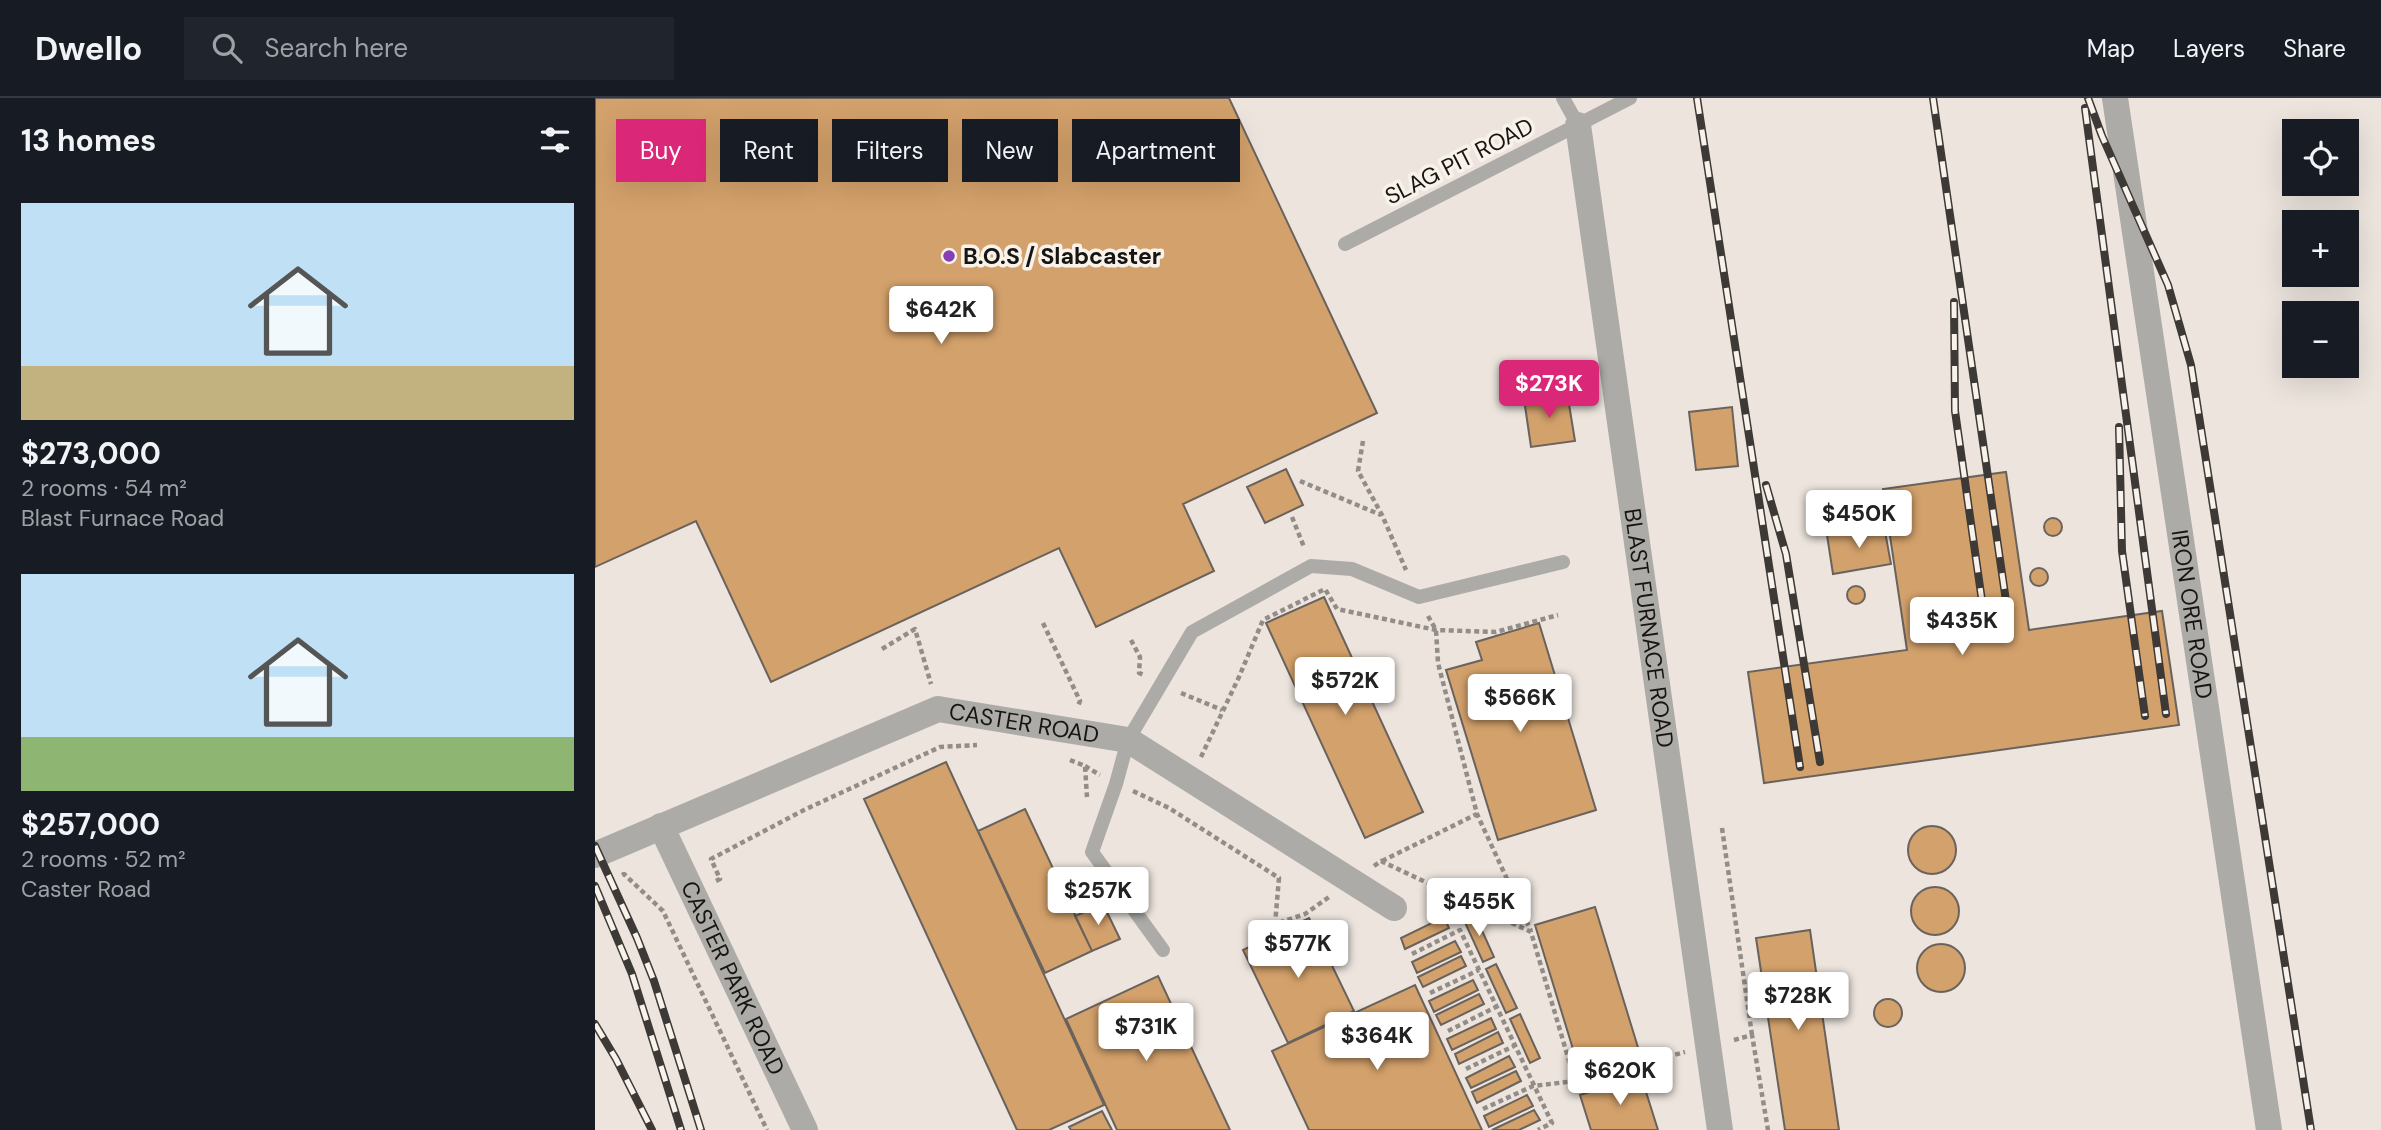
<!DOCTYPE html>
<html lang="en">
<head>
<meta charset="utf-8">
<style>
  :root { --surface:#171b24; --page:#20242c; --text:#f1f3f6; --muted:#9ea1a6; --line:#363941; --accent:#db2777 }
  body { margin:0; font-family:"DM Sans",sans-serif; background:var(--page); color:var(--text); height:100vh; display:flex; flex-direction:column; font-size:26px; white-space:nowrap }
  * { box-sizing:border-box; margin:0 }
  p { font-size:23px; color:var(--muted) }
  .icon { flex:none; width:38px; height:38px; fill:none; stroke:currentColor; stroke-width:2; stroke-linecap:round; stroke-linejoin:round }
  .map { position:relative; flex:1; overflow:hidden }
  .details { display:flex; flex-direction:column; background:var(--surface); width:595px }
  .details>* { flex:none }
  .top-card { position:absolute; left:21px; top:21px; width:665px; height:63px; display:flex; gap:14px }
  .controls { position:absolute; left:1687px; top:21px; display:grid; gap:14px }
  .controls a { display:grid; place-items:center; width:77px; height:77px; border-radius:0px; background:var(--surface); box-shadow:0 7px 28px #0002; font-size:35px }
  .price { position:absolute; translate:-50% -60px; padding:0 16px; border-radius:7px; background:#fff; color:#222; font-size:23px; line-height:46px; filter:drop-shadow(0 2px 4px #0008) }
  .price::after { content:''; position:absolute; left:50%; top:42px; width:21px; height:16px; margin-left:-10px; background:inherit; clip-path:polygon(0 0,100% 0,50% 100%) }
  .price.selected { background:var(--accent); color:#fff }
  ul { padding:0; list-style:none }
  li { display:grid; align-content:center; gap:14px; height:371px; padding:0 21px }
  li span { display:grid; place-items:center; height:217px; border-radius:0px; color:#555 }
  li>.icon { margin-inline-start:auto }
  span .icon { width:126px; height:126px; fill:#fffc; stroke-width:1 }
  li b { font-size:30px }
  h2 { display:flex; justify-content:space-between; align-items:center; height:84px; padding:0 21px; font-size:30px }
  .tag { padding:0 24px; border-radius:0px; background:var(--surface); box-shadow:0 7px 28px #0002; font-size:24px; line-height:63px }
  .tag.selected { background:var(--accent); color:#fff }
  header { display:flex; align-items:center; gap:42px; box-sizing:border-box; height:98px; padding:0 35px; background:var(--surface); border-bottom:2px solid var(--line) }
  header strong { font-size:33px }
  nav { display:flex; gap:38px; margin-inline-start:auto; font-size:24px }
  .search { width:490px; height:63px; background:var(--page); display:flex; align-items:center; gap:18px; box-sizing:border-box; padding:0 24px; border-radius:0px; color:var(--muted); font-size:26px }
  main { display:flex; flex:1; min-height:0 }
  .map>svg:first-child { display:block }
</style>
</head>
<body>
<header>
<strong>Dwello</strong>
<div class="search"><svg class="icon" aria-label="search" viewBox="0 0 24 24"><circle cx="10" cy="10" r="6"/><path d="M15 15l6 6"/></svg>Search here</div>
<nav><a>Map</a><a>Layers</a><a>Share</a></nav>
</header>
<main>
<section class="details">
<h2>13 homes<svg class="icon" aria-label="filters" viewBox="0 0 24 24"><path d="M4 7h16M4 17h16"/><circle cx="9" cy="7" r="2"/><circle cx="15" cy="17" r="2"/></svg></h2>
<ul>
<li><span style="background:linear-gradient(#bfe0f5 75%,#c2b280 0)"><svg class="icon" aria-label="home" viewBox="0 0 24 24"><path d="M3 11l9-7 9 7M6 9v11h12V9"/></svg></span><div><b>$273,000</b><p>2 rooms · 54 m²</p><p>Blast Furnace Road</p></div></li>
<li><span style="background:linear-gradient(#bfe0f5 75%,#8fb573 0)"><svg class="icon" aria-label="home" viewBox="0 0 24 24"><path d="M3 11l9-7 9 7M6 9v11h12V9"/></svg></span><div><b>$257,000</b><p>2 rooms · 52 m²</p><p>Caster Road</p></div></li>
</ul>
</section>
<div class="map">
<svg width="1786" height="1032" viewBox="0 0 1786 1032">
  <rect width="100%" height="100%" fill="#ece4dd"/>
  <path fill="#d3a16b" stroke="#6a635d" stroke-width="2" d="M0,0H634L782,315L588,406L619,473L501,529L464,450L176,584L101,423L0,469Z
    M972,294L980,343L936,349L929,301Z
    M1137,309L1143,368L1101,372L1094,314Z
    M691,371L708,407L670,425L652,389Z
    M1411,374L1434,532L1567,513L1584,627L1169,685L1153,574L1312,552L1288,391Z
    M1449 429a9 9 0 1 1 18 0a9 9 0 1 1-18 0Z
    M1289,428L1296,466L1238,476L1232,437Z
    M1435 479a9 9 0 1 1 18 0a9 9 0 1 1-18 0Z
    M1252 497a9 9 0 1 1 18 0a9 9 0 1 1-18 0Z
    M729,499L828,714L770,740L671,525Z
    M944,525L1001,712L903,742L851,572L887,562L881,544Z
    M351,664L509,1007L454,1032H422L269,701Z
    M430,711L497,853L450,875L383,733Z
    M1313 752a24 24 0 1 1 48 0a24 24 0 1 1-48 0Z
    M1316 813a24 24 0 1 1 48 0a24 24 0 1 1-48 0Z
    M508,806L525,841L497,853L480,818Z
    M1000,809L1045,956L985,974L940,827Z
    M879,815L899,859L888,864L868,820Z
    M849,819L854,830L810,851L806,840Z
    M714,820L759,913L693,945L648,852Z
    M1215,832L1244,1032H1190L1161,840Z
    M860,843L866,854L822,875L817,864Z
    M1322 870a24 24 0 1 1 48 0a24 24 0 1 1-48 0Z
    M866,858L871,868L828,889L823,879Z
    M901,866L922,910L911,915L891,871Z
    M563,878L635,1032H522L471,921Z
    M878,882L883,892L839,914L834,903Z
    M820,887L887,1032H714L677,953Z
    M884,896L889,906L846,927L841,917Z
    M1279 915a14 14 0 1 1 28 0a14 14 0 1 1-28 0Z
    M925,916L945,960L935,965L915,921Z
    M896,920L901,931L857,952L852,941Z
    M903,934L908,945L864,966L860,956Z
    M914,958L920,969L876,990L871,980Z
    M921,973L926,983L882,1005L877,994Z
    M1046,978L1063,1032H996L985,997Z
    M932,997L938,1008L894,1029L889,1018Z
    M939,1012L945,1022L924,1032H897Z
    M507,1013L517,1032H476L474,1029Z"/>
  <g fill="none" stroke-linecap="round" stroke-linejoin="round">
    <path stroke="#928d88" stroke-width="4.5" stroke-dasharray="5 3.5" stroke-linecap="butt" d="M768,343L763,373L787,417L811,472
      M705,383L786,417
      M697,419L709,449
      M833,518L841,532L843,565L882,716L936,833
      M448,525L485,603L483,608
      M536,542L545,559L544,575L549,577
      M287,551L320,531L336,586
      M586,595L627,612
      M606,659L644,579L668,522L730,491L742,511L841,532L901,534L963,517
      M475,662L490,668L492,699
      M490,668L505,677
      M538,693L574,710L684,780L680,826L710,816L734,799
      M1127,730L1157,937
      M787,763L882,716
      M779,768L786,763L936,834L980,983L1090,954
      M27,777L29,776L68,813L172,1032
      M121,783L125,781L116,761L209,712L345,649L382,647
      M817,856L865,832L957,1025L943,1032
      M835,895L884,872
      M853,933L901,909
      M1139,942L1157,937L1173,1032
      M871,971L919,948
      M888,1011L938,988L980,983"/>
    <path stroke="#adaba7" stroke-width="14" d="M968,0L983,27
      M750,146L1035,0
      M568,852L497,754L521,686L533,642L597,534L716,468L757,471L824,499L968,464"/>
    <g stroke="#adaba7" stroke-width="26">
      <path id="s1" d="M1520,0L1674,1032"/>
      <path id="s2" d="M983,27L1125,1032"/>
      <path id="s3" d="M66,728L210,1032"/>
      <path id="s4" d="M0,757L343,611L533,642L799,810"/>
    </g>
    <defs>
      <path id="rail" d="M1102,0L1205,669
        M1338,0L1411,503
        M1493,0L1507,38L1573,187L1596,267L1716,1032
        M1490,10L1571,616
        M1359,204L1360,313L1387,503
        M1524,329L1527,453L1550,618
        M1171,387L1191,456L1225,664
        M0,748L42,840L59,883L106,1032
        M0,788L37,876L86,1032
        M0,926L21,961L57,1032"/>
    </defs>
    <use href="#rail" stroke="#3c3936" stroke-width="8"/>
    <use href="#rail" stroke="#f9f2ea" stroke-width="5" stroke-dasharray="16" stroke-linecap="butt"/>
  </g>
  <circle fill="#8740b3" stroke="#f9f2ea" stroke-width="2.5" cx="354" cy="158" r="7"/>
  <g text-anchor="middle" stroke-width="7" stroke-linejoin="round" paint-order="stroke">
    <g font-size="23" fill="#171512" stroke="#f9f2ea">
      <text transform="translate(864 63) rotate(-27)" y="8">SLAG PIT ROAD</text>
      <text dy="8" stroke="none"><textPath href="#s1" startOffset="522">IRON ORE ROAD</textPath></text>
      <text dy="8" stroke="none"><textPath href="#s2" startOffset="508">BLAST FURNACE ROAD</textPath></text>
      <text dy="8" stroke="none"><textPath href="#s4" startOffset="460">CASTER ROAD</textPath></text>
      <text dy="8" stroke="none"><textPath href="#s3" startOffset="168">CASTER PARK ROAD</textPath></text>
    </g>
    <g font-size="23" font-weight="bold" fill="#171512" stroke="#f9f2ea" text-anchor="start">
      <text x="368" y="166">B.O.S / Slabcaster</text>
    </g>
  </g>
</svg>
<div class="controls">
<a><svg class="icon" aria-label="locate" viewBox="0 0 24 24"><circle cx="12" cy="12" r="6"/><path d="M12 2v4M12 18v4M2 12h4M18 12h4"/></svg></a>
<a>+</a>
<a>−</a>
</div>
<b class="price" style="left:346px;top:248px">$642K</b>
<b class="price selected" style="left:954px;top:322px">$273K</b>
<b class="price" style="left:1264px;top:452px">$450K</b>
<b class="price" style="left:1367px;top:559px">$435K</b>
<b class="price" style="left:750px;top:619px">$572K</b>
<b class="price" style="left:925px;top:636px">$566K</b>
<b class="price" style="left:503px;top:829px">$257K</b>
<b class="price" style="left:884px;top:840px">$455K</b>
<b class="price" style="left:703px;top:882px">$577K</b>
<b class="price" style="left:1203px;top:934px">$728K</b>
<b class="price" style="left:551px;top:965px">$731K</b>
<b class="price" style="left:782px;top:974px">$364K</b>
<b class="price" style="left:1025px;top:1009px">$620K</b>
<div class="top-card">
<a class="tag selected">Buy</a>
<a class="tag">Rent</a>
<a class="tag">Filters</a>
<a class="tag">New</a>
<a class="tag">Apartment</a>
</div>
</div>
</main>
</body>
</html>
